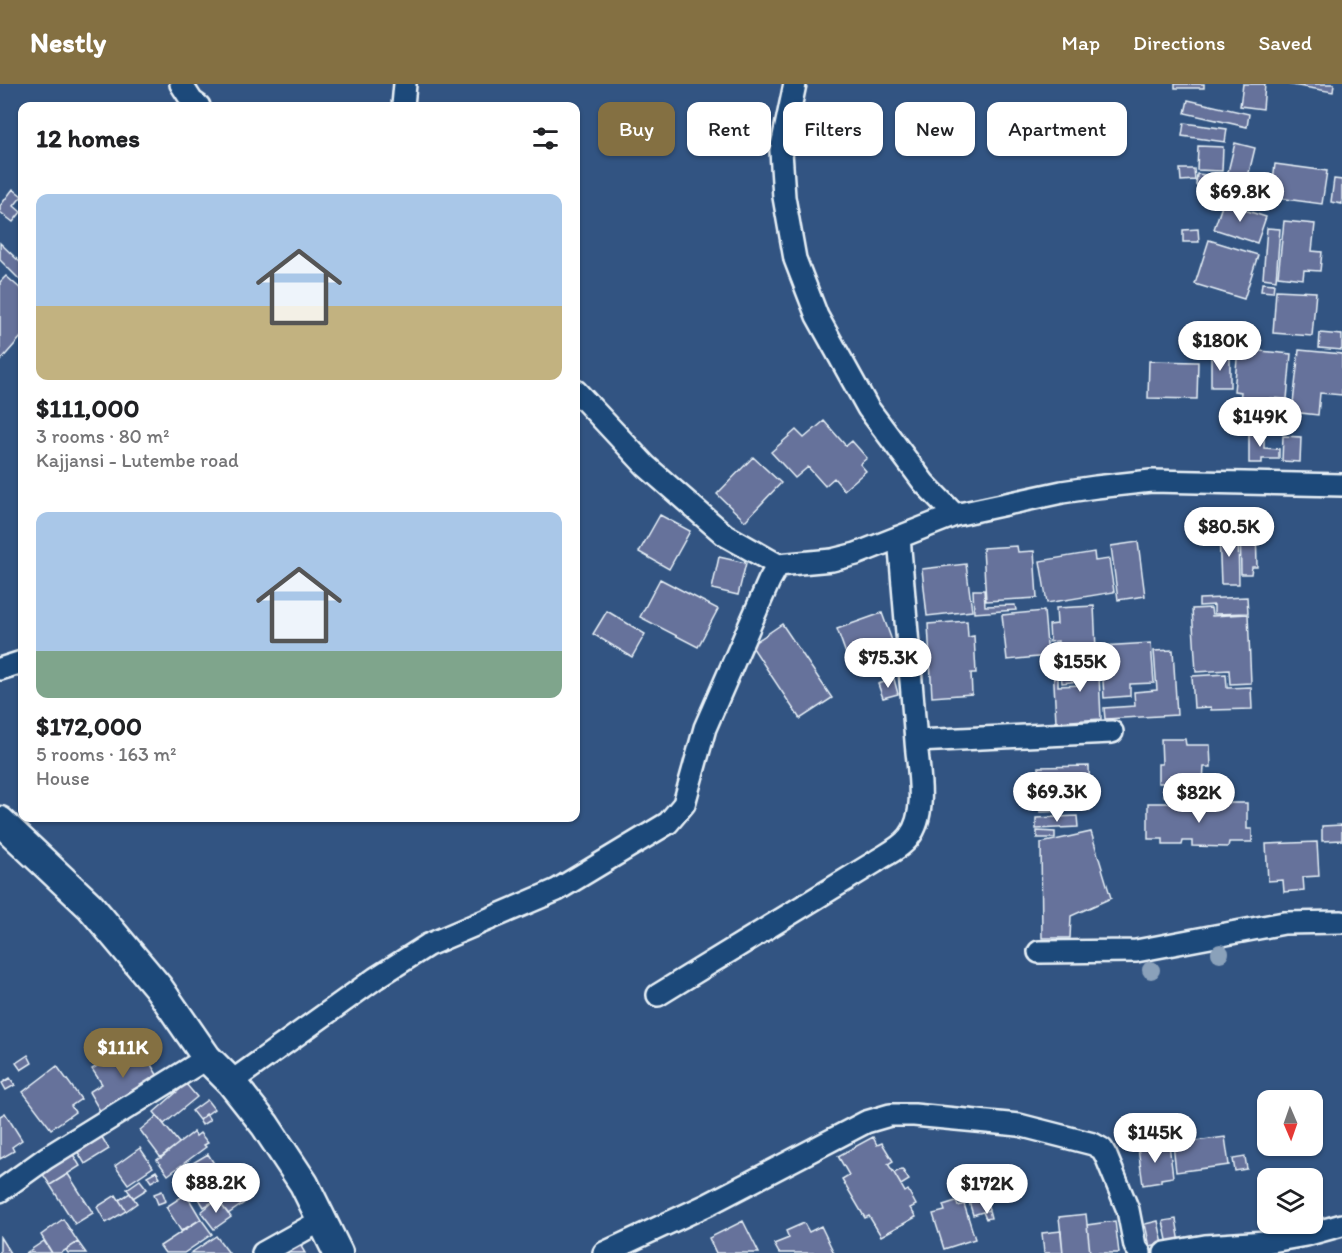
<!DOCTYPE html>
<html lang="en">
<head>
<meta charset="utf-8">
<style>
  :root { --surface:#fff; --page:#f2f2f2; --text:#202124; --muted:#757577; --accent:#847042 }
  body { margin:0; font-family:Itim,sans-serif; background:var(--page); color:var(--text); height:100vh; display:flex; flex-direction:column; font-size:22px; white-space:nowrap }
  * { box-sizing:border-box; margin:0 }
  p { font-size:20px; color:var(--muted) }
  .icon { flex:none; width:33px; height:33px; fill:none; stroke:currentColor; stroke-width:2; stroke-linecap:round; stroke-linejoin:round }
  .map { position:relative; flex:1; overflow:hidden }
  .side { position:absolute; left:18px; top:18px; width:562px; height:720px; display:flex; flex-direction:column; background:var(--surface); border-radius:12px; box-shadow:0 2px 4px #0004 }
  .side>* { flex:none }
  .hud { position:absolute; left:598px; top:18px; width:570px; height:54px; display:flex; gap:12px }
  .needle { width:39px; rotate:178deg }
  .buttons { position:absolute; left:1257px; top:1006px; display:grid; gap:12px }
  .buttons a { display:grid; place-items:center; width:66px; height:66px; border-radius:12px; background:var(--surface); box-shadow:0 2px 4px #0004; font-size:30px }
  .price { position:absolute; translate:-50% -51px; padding:0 14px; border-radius:21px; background:#fff; color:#222; font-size:20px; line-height:39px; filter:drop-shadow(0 2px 3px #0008) }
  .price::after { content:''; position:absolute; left:50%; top:36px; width:18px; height:14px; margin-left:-9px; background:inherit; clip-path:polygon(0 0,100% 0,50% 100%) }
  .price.current { background:var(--accent); color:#fff }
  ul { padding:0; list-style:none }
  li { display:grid; align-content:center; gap:12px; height:318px; padding:0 18px }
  li span { display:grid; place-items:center; height:186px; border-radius:12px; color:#555 }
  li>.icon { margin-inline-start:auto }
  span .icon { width:108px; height:108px; fill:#fffc; stroke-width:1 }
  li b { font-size:26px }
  h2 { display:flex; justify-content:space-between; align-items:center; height:72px; padding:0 18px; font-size:26px }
  .pill { padding:0 21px; border-radius:12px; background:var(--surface); box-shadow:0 2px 4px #0004; font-size:21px; line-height:54px }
  .pill.current { background:var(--accent); color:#fff }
  header { display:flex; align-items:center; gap:36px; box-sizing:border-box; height:84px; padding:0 30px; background:var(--accent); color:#fff }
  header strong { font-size:28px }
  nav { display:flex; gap:33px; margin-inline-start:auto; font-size:21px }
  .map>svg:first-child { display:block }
</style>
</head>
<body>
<header>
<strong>Nestly</strong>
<nav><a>Map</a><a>Directions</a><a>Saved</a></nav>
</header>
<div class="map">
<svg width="1342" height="1169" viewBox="0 0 1342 1169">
  <rect width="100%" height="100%" fill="#325482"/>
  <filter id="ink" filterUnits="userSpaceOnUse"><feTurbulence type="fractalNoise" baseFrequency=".0167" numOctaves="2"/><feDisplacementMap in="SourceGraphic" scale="12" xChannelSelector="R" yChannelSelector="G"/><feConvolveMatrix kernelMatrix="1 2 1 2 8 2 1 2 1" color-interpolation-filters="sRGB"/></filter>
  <g filter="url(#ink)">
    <path fill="#66729b" stroke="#e8f1f8" stroke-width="1.5" d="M1175,0H1204V4H1175Z
      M1243,0H1265L1263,25L1240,22Z
      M1286,0H1334L1333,8Z
      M1188,16L1249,30L1247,43L1185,29Z
      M1184,39L1227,45L1225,58L1182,52Z
      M1235,59L1255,64L1246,101L1226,96Z
      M1198,62L1223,63L1222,87L1197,86Z
      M1275,80L1327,87L1322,120L1271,113Z
      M1180,85H1194L1195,96L1181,97Z
      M1197,90L1225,93L1224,104L1196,101Z
      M1334,95L1342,96V120L1331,118Z
      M13,105L22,112L14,122L21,128L13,138L0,128V122Z
      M1223,119L1266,133L1257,159L1214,145Z
      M1284,137L1315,140L1312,167L1322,168L1320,187L1304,186L1303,195L1278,192Z
      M1267,144L1280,145L1276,196L1263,194Z
      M1198,145L1199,158H1183V146Z
      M1209,156L1258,171L1244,215L1195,200Z
      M0,159L22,180V198L0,176Z
      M6,192L22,206V252L0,277V198Z
      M1262,199L1274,200L1273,208L1261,207Z
      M1276,206L1316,208L1312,252L1273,249Z
      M1320,249L1342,251V266L1319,264Z
      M1238,265L1291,270L1287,315L1270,314L1269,320L1240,317L1241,308L1234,307Z
      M1299,266L1342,270V311L1320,309L1318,331L1292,328Z
      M1211,273L1230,274V303H1211Z
      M1149,277L1198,278L1197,315L1148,314Z
      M824,337L846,362L852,357L867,374L860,380L866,387L844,406L834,394L825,402L808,383L795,394L771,368L796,346L804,354Z
      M1249,346H1264V364L1279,365V375H1262V379H1249Z
      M1283,352L1301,353L1300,378L1282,377Z
      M753,373L781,399L745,437L717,410Z
      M660,431L690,447L669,485L639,468Z
      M1240,440H1256L1257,483H1252L1251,490H1241Z
      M1238,448L1239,500H1221L1219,449Z
      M1138,458L1145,512L1118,516L1111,462Z
      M1017,462L1018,468L1034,467L1037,514L986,517L983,464Z
      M1094,468L1095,477L1109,475L1114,508L1047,519L1040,477Z
      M719,473L746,479L738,511L712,505Z
      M966,480L972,527L927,532L922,485Z
      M660,495L718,525L698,563L640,533Z
      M973,506H984L985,522L1015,521L1016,526L974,529Z
      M1247,513L1248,529L1214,530V521L1199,522V515Z
      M1094,522L1096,565H1078L1079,574L1059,575L1058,557L1050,558L1049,541L1057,540L1056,524Z
      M1211,524L1212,532L1248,530L1251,599L1230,600L1229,586L1196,588L1192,525Z
      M607,527L645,550L632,573L593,550Z
      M1044,527L1048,572L1007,576L1002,531Z
      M882,529L895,565L850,581L837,545Z
      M967,537L968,553L974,552L976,589H971L972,610L932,613L928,540Z
      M782,540L832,614L800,635L751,561Z
      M1151,559L1154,599L1130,600V612L1104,614L1101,562Z
      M1173,566L1177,631L1105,635L1104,624L1135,622L1134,608L1157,606L1154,567Z
      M1081,569H1098L1101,635L1056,638L1053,580H1058V602L1083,601Z
      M1078,578L1080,597L1062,599L1060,580Z
      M1226,590L1227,604L1251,603L1252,625L1211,626V623L1194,624L1192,592Z
      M894,595L898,610L883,614L878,600Z
      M1161,655H1185L1186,661H1210L1211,683H1204L1202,712H1164V699H1158V680H1162Z
      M1089,682L1090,726L1040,728L1039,683Z
      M1148,719H1247V745H1252V758H1229L1228,763L1192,762V757H1183L1182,761H1163V755H1148Z
      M1077,732L1078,743L1036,745V734Z
      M1342,741V756L1322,757V742Z
      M1037,747L1055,748V754H1037Z
      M1091,748L1111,814L1071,832L1070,854H1042L1041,759Z
      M1317,758L1319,792L1303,793L1304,806L1284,808L1283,796L1268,797L1266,760Z
      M137,958L161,997L103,1032L89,1008L102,1000L92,985Z
      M28,971L32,979L21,986L16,979Z
      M57,982L81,1015L71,1022L75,1028L51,1045L23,1008Z
      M10,994L15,1001L6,1006L2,999Z
      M186,1000L197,1013L164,1040L154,1028Z
      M207,1016L214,1025L199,1036L192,1027Z
      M5,1029L22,1056L12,1063L14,1067L0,1075V1032Z
      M206,1030L210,1036L202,1041L199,1036Z
      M157,1032L179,1059L161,1074L140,1046Z
      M194,1048L196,1052L200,1049L208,1059L204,1061L206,1063L168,1091L157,1076Z
      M100,1050L109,1065L85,1080L76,1065Z
      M873,1053L877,1061L882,1059L893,1077L888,1080L894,1089L905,1108L908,1106L916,1121L910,1124L916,1133L881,1152L869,1132L865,1134L842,1095L849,1091L838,1072Z
      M1225,1053L1229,1081L1176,1088L1173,1060Z
      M1169,1060L1173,1093L1161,1095V1098L1143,1101L1138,1064Z
      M140,1064L153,1083L128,1100L115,1082Z
      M71,1067L80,1082L50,1101L40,1086Z
      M208,1070L231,1107L204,1123L181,1086Z
      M1245,1073L1247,1085L1235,1087L1233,1075Z
      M902,1085L909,1096L901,1101L894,1089Z
      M156,1087L160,1093L151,1098L147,1092Z
      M68,1090L93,1129L75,1140L50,1101Z
      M140,1096L147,1105L133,1114L127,1105Z
      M240,1099L251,1114L228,1130L217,1115Z
      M981,1099L989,1126L973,1131L965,1104Z
      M162,1107L166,1117L158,1120L154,1110Z
      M130,1109L137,1119L126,1127L119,1116Z
      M186,1110L201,1135L181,1147L166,1123Z
      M116,1111L126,1127L106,1139L97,1123Z
      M217,1115L231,1133L214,1145L201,1128Z
      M956,1117L958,1122L964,1120L975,1155L944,1165L933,1130L945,1127L943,1121Z
      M989,1126L991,1134L986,1135L983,1128Z
      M1086,1130L1090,1169H1063L1059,1133Z
      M63,1135L78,1158L61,1169H52L41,1151Z
      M201,1135L212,1150L184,1169H165L160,1162Z
      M1176,1135L1180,1159L1168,1161L1163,1137Z
      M743,1137L759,1169H716L709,1154Z
      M1115,1137L1119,1169H1090L1087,1141Z
      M1158,1137L1163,1160L1150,1163L1145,1140Z
      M804,1139L809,1148L821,1142L834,1169H779L774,1160L789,1154L786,1147Z
      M1061,1147L1063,1169H1044L1042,1149Z
      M216,1152L229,1169H191Z
      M0,1153L10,1169H0Z
      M44,1157L52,1169H26Z
      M78,1158L86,1169H68L66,1166Z
      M299,1159L305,1169H283Z"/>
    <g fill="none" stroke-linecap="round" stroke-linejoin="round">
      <defs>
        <path id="street" d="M181,0L192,17L199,22
          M795,0L781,67L784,113L795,175L817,232L868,324L924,399L955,431
          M403,22L405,0
          M576,307L646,382L725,451L778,481
          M899,453L916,657L1112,648
          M0,585L22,578
          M1039,868L1136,867L1284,839L1342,838
          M658,911L875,778C885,771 901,764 909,753C928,729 918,686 916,657
          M231,998L376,894L428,861L557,806L668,739L684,720L705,644L769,497L778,481L832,476L856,470L955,431L1062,408L1096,403L1151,397L1342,401
          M0,1107L46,1074L207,974
          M263,1169L322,1136
          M604,1169L707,1121L866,1038L890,1031H914L1019,1041L1093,1060L1102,1065L1106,1072L1128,1126L1135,1162L1140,1169
          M1165,1169L1205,1162L1266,1158L1306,1151L1342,1141"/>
        <path id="secondary" d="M0,737L90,822L158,903L207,974L231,998L265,1041L304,1100L338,1169"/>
      </defs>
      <use href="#street" stroke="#e8f1f8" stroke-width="26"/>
      <use href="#secondary" stroke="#e8f1f8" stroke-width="33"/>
      <use href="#street" stroke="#1f4a7a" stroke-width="21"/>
      <use href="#secondary" stroke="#1f4a7a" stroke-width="28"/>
    </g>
    <g fill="#8aa1ba">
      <circle cx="1220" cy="869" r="9"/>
      <circle cx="1151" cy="886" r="9"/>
    </g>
  </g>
</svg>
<div class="buttons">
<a><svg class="needle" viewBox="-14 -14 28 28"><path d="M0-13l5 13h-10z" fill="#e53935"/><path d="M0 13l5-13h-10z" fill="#757577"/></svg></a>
<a><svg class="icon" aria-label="layers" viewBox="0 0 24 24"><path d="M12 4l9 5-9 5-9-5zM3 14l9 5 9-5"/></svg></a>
</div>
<b class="price" style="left:1240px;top:139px">$69.8K</b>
<b class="price" style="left:1220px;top:288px">$180K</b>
<b class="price" style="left:1260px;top:364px">$149K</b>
<b class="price" style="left:1229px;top:474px">$80.5K</b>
<b class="price" style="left:888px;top:605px">$75.3K</b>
<b class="price" style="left:1080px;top:609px">$155K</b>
<b class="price" style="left:1057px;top:739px">$69.3K</b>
<b class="price" style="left:1199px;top:740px">$82K</b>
<b class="price current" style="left:123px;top:995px">$111K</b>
<b class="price" style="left:1155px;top:1080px">$145K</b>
<b class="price" style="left:216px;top:1130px">$88.2K</b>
<b class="price" style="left:987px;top:1131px">$172K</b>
<div class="hud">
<a class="pill current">Buy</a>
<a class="pill">Rent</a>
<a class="pill">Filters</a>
<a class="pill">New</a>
<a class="pill">Apartment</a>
</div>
<section class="side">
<h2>12 homes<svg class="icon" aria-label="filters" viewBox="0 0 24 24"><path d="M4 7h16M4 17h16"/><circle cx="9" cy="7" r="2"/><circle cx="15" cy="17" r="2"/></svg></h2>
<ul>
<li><span style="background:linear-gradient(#a9c7e8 60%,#c2b280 0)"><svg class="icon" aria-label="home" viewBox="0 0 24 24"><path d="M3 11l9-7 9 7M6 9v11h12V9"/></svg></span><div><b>$111,000</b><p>3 rooms · 80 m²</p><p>Kajjansi - Lutembe road</p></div></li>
<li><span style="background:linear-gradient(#a9c7e8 75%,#7fa58c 0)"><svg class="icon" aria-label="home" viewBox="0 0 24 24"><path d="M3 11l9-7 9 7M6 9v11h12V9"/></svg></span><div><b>$172,000</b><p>5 rooms · 163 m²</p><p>House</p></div></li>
</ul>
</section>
</div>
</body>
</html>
